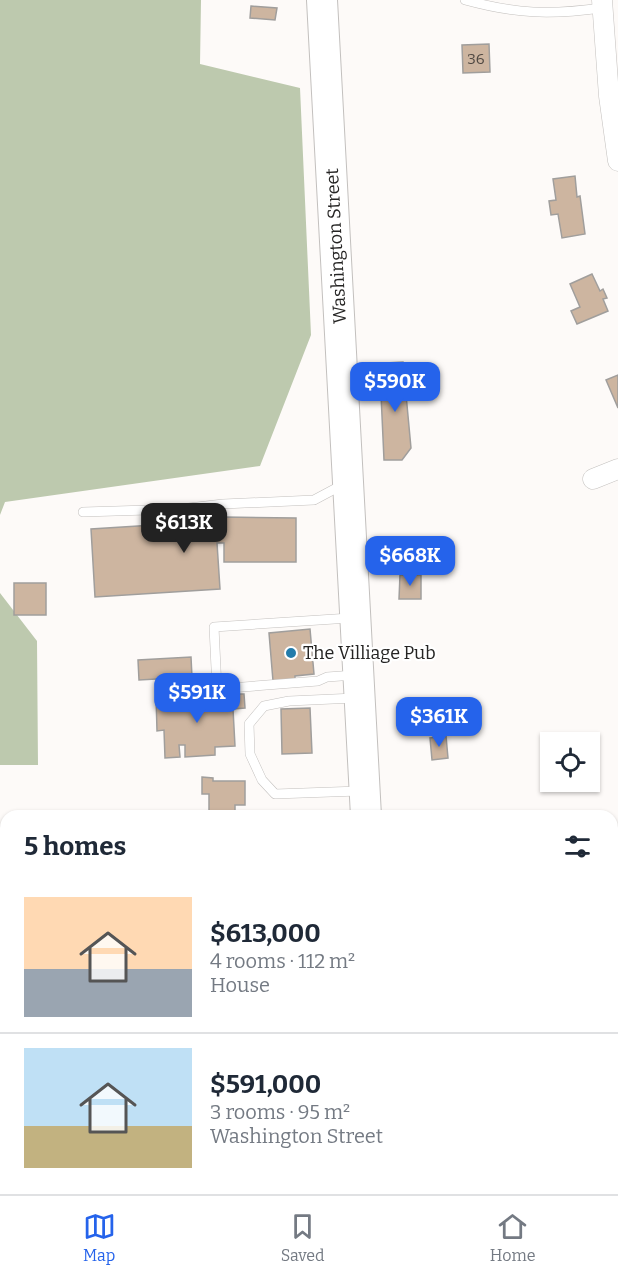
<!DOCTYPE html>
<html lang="en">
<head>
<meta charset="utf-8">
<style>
  :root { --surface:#fff; --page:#f6f6f7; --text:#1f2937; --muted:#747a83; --line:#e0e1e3; --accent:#2563eb }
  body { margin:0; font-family:Bitter,serif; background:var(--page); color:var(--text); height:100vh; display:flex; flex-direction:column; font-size:22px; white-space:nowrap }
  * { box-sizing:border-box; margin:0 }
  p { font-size:20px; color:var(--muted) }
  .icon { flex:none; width:33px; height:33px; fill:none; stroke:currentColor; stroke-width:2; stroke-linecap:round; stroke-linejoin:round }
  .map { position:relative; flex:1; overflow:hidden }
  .side { position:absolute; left:0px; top:810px; width:618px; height:384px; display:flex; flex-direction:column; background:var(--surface); border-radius:18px 18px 0 0; box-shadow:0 2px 4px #0004 }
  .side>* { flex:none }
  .controls { position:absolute; left:540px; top:732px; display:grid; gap:12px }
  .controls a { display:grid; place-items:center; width:60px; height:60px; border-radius:0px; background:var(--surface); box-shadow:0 2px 4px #0004; font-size:30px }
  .price { position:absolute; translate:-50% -51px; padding:0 14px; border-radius:12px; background:var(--accent); color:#fff; font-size:20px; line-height:39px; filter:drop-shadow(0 2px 3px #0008) }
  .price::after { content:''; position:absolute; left:50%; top:36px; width:18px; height:14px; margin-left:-9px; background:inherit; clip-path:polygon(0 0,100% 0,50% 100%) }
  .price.on { background:#222; color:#fff }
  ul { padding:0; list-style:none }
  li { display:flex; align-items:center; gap:18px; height:150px; padding:0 24px }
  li+li { border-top:2px solid var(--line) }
  li span { display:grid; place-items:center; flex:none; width:168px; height:120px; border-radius:0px; color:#555 }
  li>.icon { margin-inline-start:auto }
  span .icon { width:72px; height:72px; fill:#fffc; stroke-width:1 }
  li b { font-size:26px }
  h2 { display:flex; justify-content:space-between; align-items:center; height:72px; padding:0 24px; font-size:26px }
  .tabs { display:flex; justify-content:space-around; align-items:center; height:84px; border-top:2px solid var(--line); background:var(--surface); font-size:16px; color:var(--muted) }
  .tabs a { display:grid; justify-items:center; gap:3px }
  .tabs .on { color:var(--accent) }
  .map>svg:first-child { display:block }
</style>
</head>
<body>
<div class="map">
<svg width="618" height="1194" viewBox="0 0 618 1194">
  <rect width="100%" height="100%" fill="#fdfaf8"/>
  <path fill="#bdc9ae" d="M0,0H201L200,64L300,88L311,335L260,466L5,502L0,515Z
    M0,593L37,641L38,765H0Z
    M0,874L6,882V959L0,962Z
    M0,1046L6,1047V1188H56L57,1194H0Z"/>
  <path fill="#cdb5a0" stroke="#a09e9c" stroke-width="1.5" d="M251,6L277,8L275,20L250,18Z
    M489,44L490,72L463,73L462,45Z
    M575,176L577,197L580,196L585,234L562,238L558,214L551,215L549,201L556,200L553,179Z
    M592,274L600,291L603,289L607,298L603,299L608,311L577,324L571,311L580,307L570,284Z
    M403,362L411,448L402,460H384L380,372H386V363Z
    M618,375V408L606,380Z
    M224,517L296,518V562H224V543H217L220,589L95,597L91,529L217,521L218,536H224Z
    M400,575H421V599H399Z
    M14,583H46V615H14Z
    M310,629L314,674L295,676V679L273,681L269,633Z
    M191,657L192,677L139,680L138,660Z
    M227,694H244L245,708L233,709L235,746L215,747V755L185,757V745H179L180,757L165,758L164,730L157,731L156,696L178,695V701L227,699Z
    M310,708L312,753L282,754L281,709Z
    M446,736L448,758L432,760L430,738Z
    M202,777L213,778V781H245V805H235V816H209V794H202Z
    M95,1188H351L352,1194H95Z
    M428,1188H486L472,1189V1193L461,1194V1190L428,1192Z"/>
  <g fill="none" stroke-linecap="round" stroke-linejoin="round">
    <defs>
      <path id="service" d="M465,0C516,14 550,15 602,8
        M83,512L180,509L223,504L314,500L344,484
        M350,618L214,627L217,689L318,681L327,677L355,675
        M355,698L289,701L264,706L249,724L250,754L262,780L275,794L359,791
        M87,1188L88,1194"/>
      <path id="minor" d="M602,0L609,96L618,161
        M593,479L618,469"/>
      <path id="primary" d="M322,0L366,816
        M386,1188L387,1194"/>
    </defs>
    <use href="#service" stroke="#c3c0be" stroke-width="10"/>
    <use href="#minor" stroke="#c3c0be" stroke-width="21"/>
    <use href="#primary" stroke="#c3c0be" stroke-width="32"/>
    <use href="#service" stroke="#fff" stroke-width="9"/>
    <use href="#minor" stroke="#fff" stroke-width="20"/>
    <use href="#primary" stroke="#fff" stroke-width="30"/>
  </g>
  <circle fill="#237cab" stroke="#fff" stroke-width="2" cx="291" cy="653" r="6"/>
  <g text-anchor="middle" stroke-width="4.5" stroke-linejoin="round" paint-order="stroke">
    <g font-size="15" fill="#4f4842">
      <text x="476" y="64">36</text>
    </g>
    <g font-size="18" fill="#252423" stroke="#fff">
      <text transform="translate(336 246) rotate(-93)" y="6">Washington Street</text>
    </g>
    <g font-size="18" fill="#252423" stroke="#fff" text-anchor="start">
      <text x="303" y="659">The Villiage Pub</text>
    </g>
  </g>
</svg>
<div class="controls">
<a><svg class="icon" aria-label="locate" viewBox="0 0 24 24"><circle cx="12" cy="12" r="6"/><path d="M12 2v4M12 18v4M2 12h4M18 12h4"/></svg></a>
</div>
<b class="price" style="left:395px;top:413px">$590K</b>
<b class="price on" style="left:184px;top:554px">$613K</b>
<b class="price" style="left:410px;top:587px">$668K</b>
<b class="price" style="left:197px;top:724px">$591K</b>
<b class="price" style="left:439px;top:748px">$361K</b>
<section class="side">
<h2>5 homes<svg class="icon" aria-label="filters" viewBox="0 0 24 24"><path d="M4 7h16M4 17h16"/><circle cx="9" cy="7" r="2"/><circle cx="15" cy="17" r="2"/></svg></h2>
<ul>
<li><span style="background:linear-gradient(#ffd9b3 60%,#9aa5b1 0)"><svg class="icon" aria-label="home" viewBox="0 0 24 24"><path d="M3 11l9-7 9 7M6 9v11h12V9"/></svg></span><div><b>$613,000</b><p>4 rooms · 112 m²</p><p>House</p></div></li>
<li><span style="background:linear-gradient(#bfe0f5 65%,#c2b280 0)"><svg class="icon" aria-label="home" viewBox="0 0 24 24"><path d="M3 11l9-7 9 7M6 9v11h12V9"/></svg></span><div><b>$591,000</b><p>3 rooms · 95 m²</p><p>Washington Street</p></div></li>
</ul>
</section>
</div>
<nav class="tabs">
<a class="on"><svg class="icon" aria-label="map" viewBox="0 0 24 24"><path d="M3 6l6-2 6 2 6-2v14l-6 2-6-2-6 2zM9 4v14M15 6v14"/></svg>Map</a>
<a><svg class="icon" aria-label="saved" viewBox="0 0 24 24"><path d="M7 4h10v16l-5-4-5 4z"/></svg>Saved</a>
<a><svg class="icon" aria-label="home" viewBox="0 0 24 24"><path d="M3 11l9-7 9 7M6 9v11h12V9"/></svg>Home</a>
</nav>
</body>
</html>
